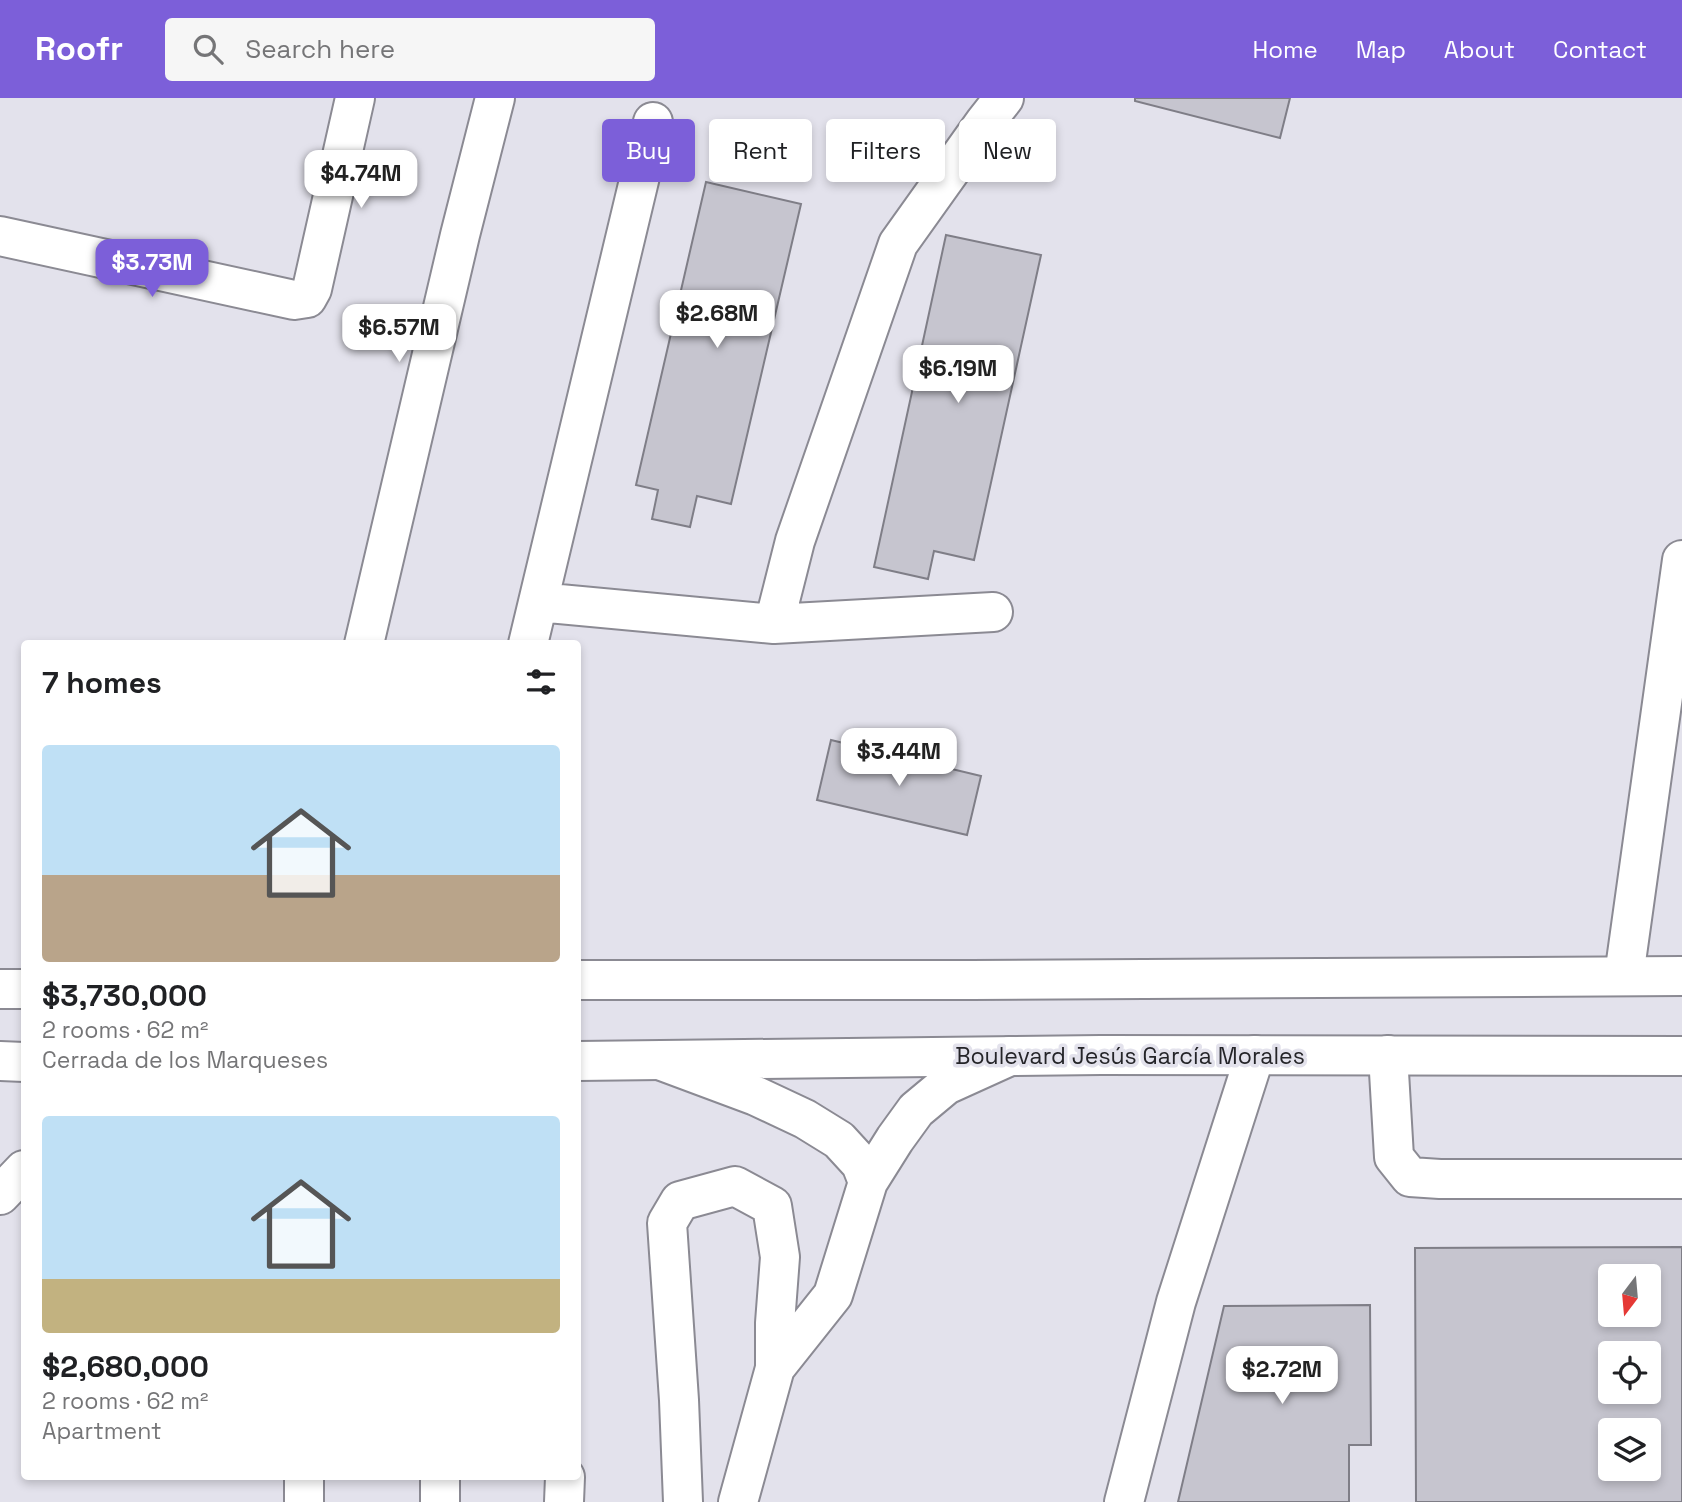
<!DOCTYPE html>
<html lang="en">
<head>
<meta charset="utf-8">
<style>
  :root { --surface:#fff; --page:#f6f6f6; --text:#202124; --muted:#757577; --accent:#7c5fd9 }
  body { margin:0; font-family:"Space Grotesk",sans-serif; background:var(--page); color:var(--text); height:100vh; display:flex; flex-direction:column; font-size:26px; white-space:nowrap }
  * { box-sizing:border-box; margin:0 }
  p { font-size:23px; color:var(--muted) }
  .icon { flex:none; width:38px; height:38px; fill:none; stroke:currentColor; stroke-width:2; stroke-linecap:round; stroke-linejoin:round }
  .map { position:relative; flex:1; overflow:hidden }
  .drawer { position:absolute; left:21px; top:542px; width:560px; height:840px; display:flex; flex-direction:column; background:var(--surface); border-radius:7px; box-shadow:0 4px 10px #0003 }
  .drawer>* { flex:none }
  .top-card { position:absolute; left:602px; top:21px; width:665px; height:63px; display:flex; gap:14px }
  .needle { width:46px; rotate:196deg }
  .controls { position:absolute; left:1598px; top:1166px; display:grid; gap:14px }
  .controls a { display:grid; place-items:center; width:63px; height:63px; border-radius:7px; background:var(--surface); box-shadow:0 4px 10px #0003; font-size:35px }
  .price { position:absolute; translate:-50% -60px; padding:0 16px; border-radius:14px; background:#fff; color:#222; font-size:23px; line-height:46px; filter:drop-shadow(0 2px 4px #0008) }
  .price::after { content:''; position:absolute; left:50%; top:42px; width:21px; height:16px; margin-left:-10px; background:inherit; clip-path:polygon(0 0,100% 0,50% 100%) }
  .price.selected { background:var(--accent); color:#fff }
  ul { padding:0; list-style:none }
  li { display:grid; align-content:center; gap:14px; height:371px; padding:0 21px }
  li span { display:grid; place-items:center; height:217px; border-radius:7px; color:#555 }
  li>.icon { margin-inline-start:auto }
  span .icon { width:126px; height:126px; fill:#fffc; stroke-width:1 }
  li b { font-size:30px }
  h2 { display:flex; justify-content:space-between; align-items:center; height:84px; padding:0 21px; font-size:30px }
  .tag { padding:0 24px; border-radius:7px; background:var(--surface); box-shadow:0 4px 10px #0003; font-size:24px; line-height:63px }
  .tag.selected { background:var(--accent); color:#fff }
  header { display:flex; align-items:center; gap:42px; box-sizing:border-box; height:98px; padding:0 35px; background:var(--accent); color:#fff }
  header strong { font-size:33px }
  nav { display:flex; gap:38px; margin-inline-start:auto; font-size:24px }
  .search { width:490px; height:63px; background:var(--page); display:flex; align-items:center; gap:18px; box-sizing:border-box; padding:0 24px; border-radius:7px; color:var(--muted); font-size:26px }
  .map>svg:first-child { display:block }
</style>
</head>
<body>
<header>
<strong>Roofr</strong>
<div class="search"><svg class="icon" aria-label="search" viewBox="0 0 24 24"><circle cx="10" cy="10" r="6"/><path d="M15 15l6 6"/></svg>Search here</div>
<nav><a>Home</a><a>Map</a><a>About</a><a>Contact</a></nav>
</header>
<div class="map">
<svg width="1682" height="1404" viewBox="0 0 1682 1404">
  <rect width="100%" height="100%" fill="#e3e2ec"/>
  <path fill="#c6c5cf" stroke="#7f7e87" stroke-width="2" fill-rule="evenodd" d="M1135,0H1290L1280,40L1135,3Z
    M706,84L801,106L731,406L697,398L690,429L652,421L658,392L636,387Z
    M946,137L1041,157L974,462L934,453L928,481L874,469Z
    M831,642L981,678L967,737L817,702Z
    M1682,1149V1404H1416L1415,1150ZM1610,1178H1648V1216H1610ZM1610,1255H1648V1293H1610ZM1610,1332H1648V1370H1610Z
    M1370,1207L1371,1347H1349V1404H1178L1224,1208Z"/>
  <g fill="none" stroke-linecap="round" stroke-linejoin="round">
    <defs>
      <path id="minor" d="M0,138L294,202L307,200L312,191L355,0
        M538,504L774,526L795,443L898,146L985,24L1004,0
        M774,526L993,514
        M364,546L460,137L495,0
        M528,546L653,24
        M1624,878L1682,462
        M1388,957L1394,1059L1410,1079L1440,1081H1682
        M662,963L756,998L805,1021L839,1042L861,1066L868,1084
        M0,1097L24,1072
        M304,1404V1379
        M440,1404V1379
        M564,1404L565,1379
        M683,1404L679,1302L667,1125L680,1103L735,1088L772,1108L780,1159L775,1225V1270
        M738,1404L775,1270L833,1197L868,1084L895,1041L916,1012L946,987L1010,958
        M1124,1404L1176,1204L1255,957"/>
      <path id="major" d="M578,882H972L1682,878
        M0,891H24
        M0,963L24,964
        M578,963L1101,957L1682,958"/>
    </defs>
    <use href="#minor" stroke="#8b8a93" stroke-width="42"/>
    <use href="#major" stroke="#8b8a93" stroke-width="42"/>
    <use href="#minor" stroke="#fff" stroke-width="38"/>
    <use href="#major" stroke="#fff" stroke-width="38"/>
  </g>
  <g text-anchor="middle" stroke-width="7" stroke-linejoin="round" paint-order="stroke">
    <g font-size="23" fill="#242428" stroke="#e3e2ec">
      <text x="1130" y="966">Boulevard Jesús García Morales</text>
    </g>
  </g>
</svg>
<div class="controls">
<a><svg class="needle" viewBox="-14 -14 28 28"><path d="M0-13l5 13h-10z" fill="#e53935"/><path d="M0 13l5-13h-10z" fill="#757577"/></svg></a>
<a><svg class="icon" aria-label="locate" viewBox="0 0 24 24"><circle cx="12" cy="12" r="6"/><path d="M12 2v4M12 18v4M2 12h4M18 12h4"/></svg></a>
<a><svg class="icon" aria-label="layers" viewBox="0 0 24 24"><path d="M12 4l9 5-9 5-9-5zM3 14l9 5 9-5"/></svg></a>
</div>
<b class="price" style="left:361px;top:112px">$4.74M</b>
<b class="price selected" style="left:152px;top:201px">$3.73M</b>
<b class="price" style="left:717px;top:252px">$2.68M</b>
<b class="price" style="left:399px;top:266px">$6.57M</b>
<b class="price" style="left:958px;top:307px">$6.19M</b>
<b class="price" style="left:899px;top:690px">$3.44M</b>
<b class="price" style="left:1282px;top:1308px">$2.72M</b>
<div class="top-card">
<a class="tag selected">Buy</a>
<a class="tag">Rent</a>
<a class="tag">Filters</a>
<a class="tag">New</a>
</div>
<section class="drawer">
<h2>7 homes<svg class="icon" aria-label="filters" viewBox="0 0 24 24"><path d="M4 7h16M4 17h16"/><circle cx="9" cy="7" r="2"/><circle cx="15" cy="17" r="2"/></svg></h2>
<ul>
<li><span style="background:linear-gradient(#bfe0f5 60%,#b9a48a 0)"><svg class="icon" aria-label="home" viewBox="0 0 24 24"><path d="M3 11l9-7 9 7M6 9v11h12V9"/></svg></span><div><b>$3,730,000</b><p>2 rooms · 62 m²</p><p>Cerrada de los Marqueses</p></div></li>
<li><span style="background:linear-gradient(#bfe0f5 75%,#c2b280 0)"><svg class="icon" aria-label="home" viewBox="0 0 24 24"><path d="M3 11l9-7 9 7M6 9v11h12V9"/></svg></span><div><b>$2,680,000</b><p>2 rooms · 62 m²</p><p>Apartment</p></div></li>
</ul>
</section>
</div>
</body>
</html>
